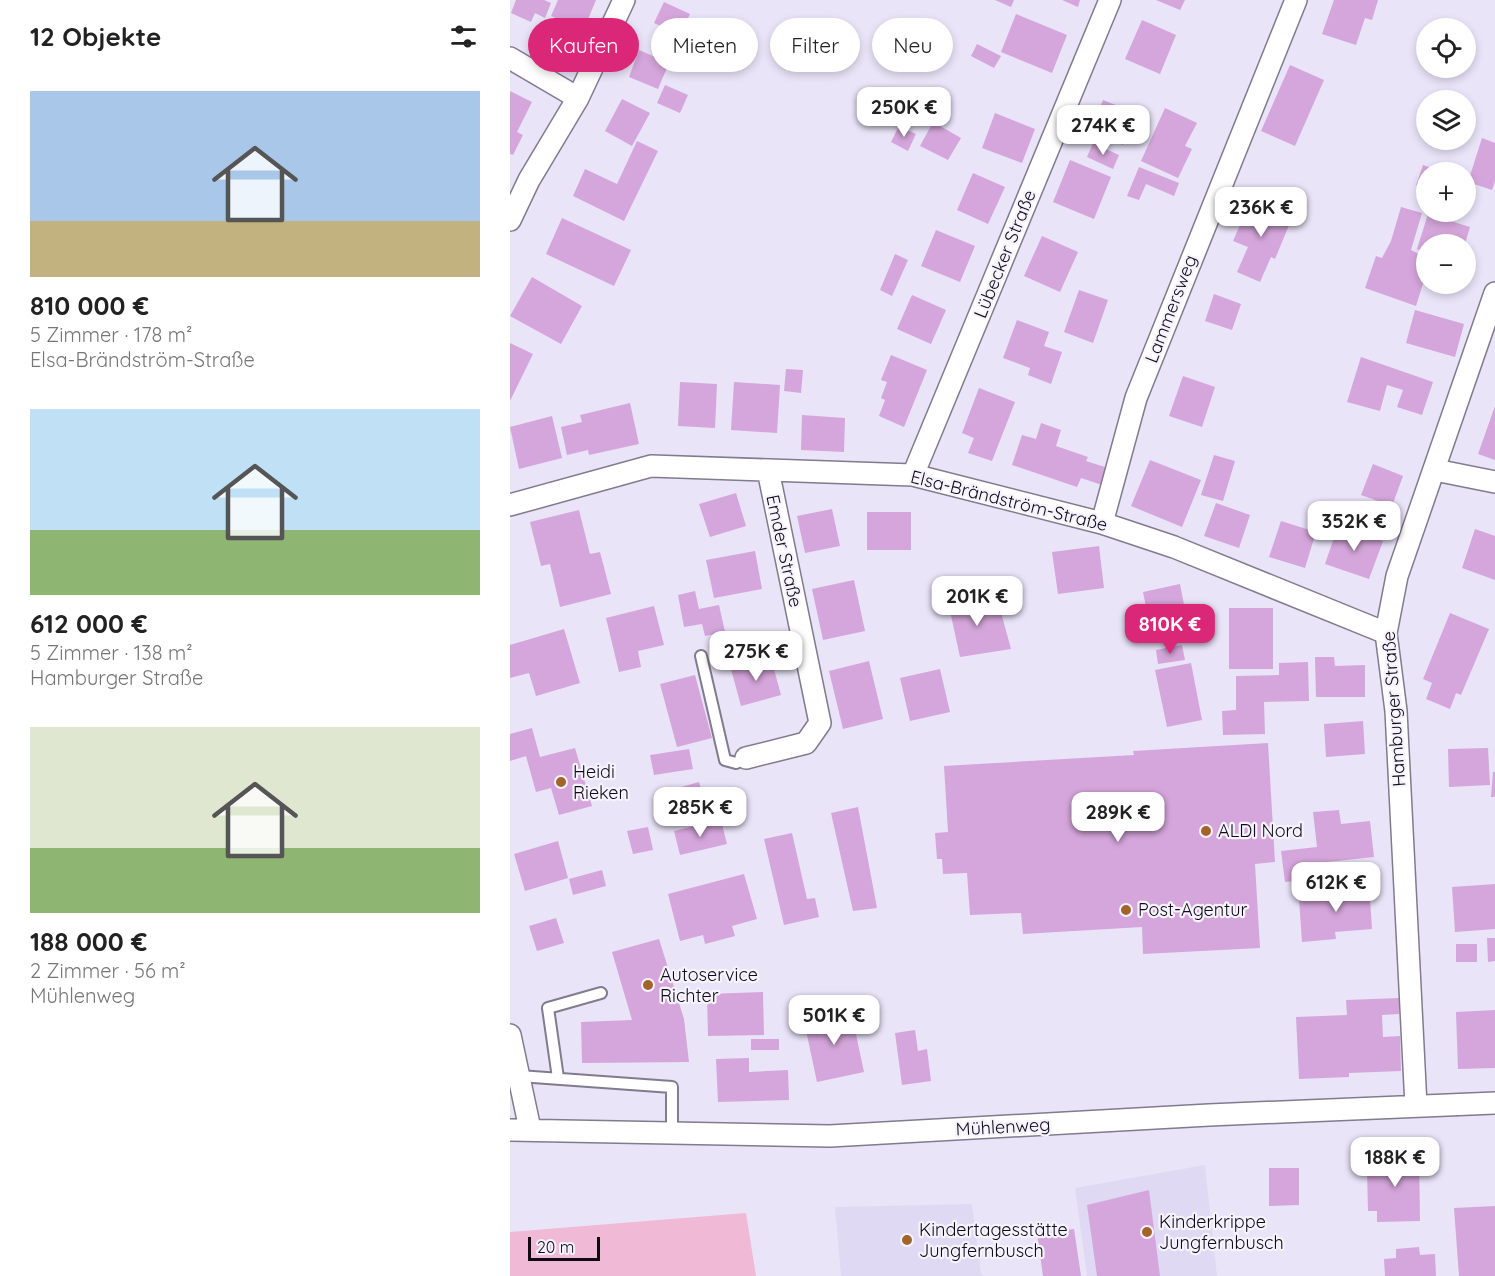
<!DOCTYPE html>
<html lang="de">
<head>
<meta charset="utf-8">
<style>
  :root { --surface:#fff; --page:#f2f2f2; --text:#222; --muted:#767676; --accent:#db2777 }
  body { margin:0; font-family:Quicksand,sans-serif; background:var(--page); color:var(--text); height:100vh; display:flex; flex-direction:column; font-size:22px; white-space:nowrap }
  * { box-sizing:border-box; margin:0 }
  p { font-size:20px; color:var(--muted) }
  .icon { flex:none; width:33px; height:33px; fill:none; stroke:currentColor; stroke-width:2; stroke-linecap:round; stroke-linejoin:round }
  .map { position:relative; flex:1; overflow:hidden }
  .side { display:flex; flex-direction:column; background:var(--surface); width:510px }
  .side>* { flex:none }
  .hud { position:absolute; left:18px; top:18px; width:570px; height:54px; display:flex; gap:12px }
  .tools { position:absolute; left:906px; top:18px; display:grid; gap:12px }
  .tools a { display:grid; place-items:center; width:60px; height:60px; border-radius:50%; background:var(--surface); box-shadow:0 3px 9px #0003; font-size:30px }
  .scale { position:absolute; left:18px; bottom:15px; width:72px; box-sizing:border-box; padding-left:6px; border:3px solid #0e0c12; border-top:0; font-size:16px; line-height:21px; white-space:nowrap; color:#0e0c12; -webkit-text-stroke:4px #f6f3ff; paint-order:stroke }
  .price { position:absolute; translate:-50% -51px; padding:0 14px; border-radius:12px; background:#fff; color:#222; font-size:20px; line-height:39px; filter:drop-shadow(0 2px 3px #0008) }
  .price::after { content:''; position:absolute; left:50%; top:36px; width:18px; height:14px; margin-left:-9px; background:inherit; clip-path:polygon(0 0,100% 0,50% 100%) }
  .price.current { background:var(--accent); color:#fff }
  ul { padding:0; list-style:none }
  li { display:grid; align-content:center; gap:12px; height:318px; padding:0 30px }
  li span { display:grid; place-items:center; height:186px; border-radius:0px; color:#555 }
  li>.icon { margin-inline-start:auto }
  span .icon { width:108px; height:108px; fill:#fffc; stroke-width:1 }
  li b { font-size:26px }
  h2 { display:flex; justify-content:space-between; align-items:center; height:72px; padding:0 30px; font-size:26px }
  .chip { padding:0 21px; border-radius:27px; background:var(--surface); box-shadow:0 3px 9px #0003; font-size:21px; line-height:54px }
  .chip.current { background:var(--accent); color:#fff }
  main { display:flex; flex:1; min-height:0 }
  .map>svg:first-child { display:block }
</style>
</head>
<body>
<main>
<section class="side">
<h2>12 Objekte<svg class="icon" aria-label="filters" viewBox="0 0 24 24"><path d="M4 7h16M4 17h16"/><circle cx="9" cy="7" r="2"/><circle cx="15" cy="17" r="2"/></svg></h2>
<ul>
<li><span style="background:linear-gradient(#a9c7e8 70%,#c2b280 0)"><svg class="icon" aria-label="home" viewBox="0 0 24 24"><path d="M3 11l9-7 9 7M6 9v11h12V9"/></svg></span><div><b>810 000 €</b><p>5 Zimmer · 178 m²</p><p>Elsa-Brändström-Straße</p></div></li>
<li><span style="background:linear-gradient(#bfe0f5 65%,#8fb573 0)"><svg class="icon" aria-label="home" viewBox="0 0 24 24"><path d="M3 11l9-7 9 7M6 9v11h12V9"/></svg></span><div><b>612 000 €</b><p>5 Zimmer · 138 m²</p><p>Hamburger Straße</p></div></li>
<li><span style="background:linear-gradient(#dfe7d0 65%,#8fb573 0)"><svg class="icon" aria-label="home" viewBox="0 0 24 24"><path d="M3 11l9-7 9 7M6 9v11h12V9"/></svg></span><div><b>188 000 €</b><p>2 Zimmer · 56 m²</p><p>Mühlenweg</p></div></li>
</ul>
</section>
<div class="map">
<svg width="985" height="1276" viewBox="0 0 985 1276">
  <rect width="100%" height="100%" fill="#e9e4f8"/>
  <path fill="#e0d9f4" d="M695,1165L707,1276H577L565,1188Z
    M462,1204L471,1273L474,1276H331L325,1207Z"/>
  <path fill="#f0b9d5" d="M236,1213L246,1276H0V1232Z"/>
  <path fill="#d5a6db" d="M6,0H34L41,3L35,18L25,13L21,22L1,13Z
    M48,0H86L74,29L41,16Z
    M485,0H504L501,7Z
    M552,0H570L568,7Z
    M646,0H675L670,10Z
    M824,0H868L862,20L855,18L846,45L812,34Z
    M154,2L180,14L170,35L144,23Z
    M506,14L557,35L542,73L491,52Z
    M632,20L666,35L650,74L615,59Z
    M162,33L178,40L171,55L155,47Z
    M467,44L491,56L484,68L461,56Z
    M129,50L159,63L148,89L119,77Z
    M780,65L814,80L785,146L751,131Z
    M155,85L178,95L170,113L147,103Z
    M0,91L22,102L7,132L13,135L3,155L0,154Z
    M373,98L392,108L388,116L369,106Z
    M112,99L140,113L122,146L95,131Z
    M593,100L626,113L613,145L580,131Z
    M655,108L687,123L675,146L682,149L668,178L631,161Z
    M485,113L525,129L512,163L472,148Z
    M423,122L451,138L438,160L410,146Z
    M389,126L406,134L398,151L381,142Z
    M972,138L985,143V181L982,190L958,182Z
    M127,141L148,151L114,221L63,196L75,169L107,184Z
    M583,143L609,155L603,169L577,157Z
    M560,160L601,177L584,219L543,202Z
    M913,165L933,172H916V189L906,185Z
    M629,167L669,183L664,196L636,184L629,200L617,196Z
    M463,173L495,187L478,224L447,210Z
    M741,200L782,218L765,259L761,257L750,282L727,272L738,247L723,241Z
    M891,207L912,213L901,250L915,257L908,270L916,274L906,306L855,288L866,256L872,258L881,241Z
    M918,214L960,227L955,244H916V252L907,249Z
    M52,218L121,250L104,286L36,254Z
    M426,230L465,246L450,282L411,266Z
    M532,236L568,252L550,292L514,276Z
    M385,254L398,260L382,296L370,290Z
    M22,277L72,306L51,344L0,316Z
    M569,290L598,300L583,343L554,332Z
    M704,294L731,304L722,330L695,321Z
    M402,295L436,310L421,344L387,329Z
    M905,310L954,324L945,357L896,343Z
    M507,320L539,332L534,346L552,352L541,384L518,375L520,368L493,358Z
    M0,343L23,354L0,401Z
    M381,355L417,370L394,427L369,416L375,400L371,398L377,382L371,380Z
    M851,357L923,382L912,415L887,407L893,390L877,385L870,411L837,402Z
    M276,369L293,370L291,393L274,391Z
    M673,376L705,387L692,427L659,416Z
    M170,382L207,384L205,428L168,426Z
    M224,382L270,385L267,433L221,430Z
    M469,388L505,402L482,461L458,453L464,438L452,433Z
    M120,403L129,444L79,455L78,450L57,455L51,427L72,422L70,415Z
    M985,406V460L968,454Z
    M292,415L335,418L334,452L291,450Z
    M42,416L52,458L9,469L0,427Z
    M531,423L551,430L546,446L578,457L576,461L598,468L592,485L571,478L567,487L502,465L512,435L526,439Z
    M704,455L725,461L713,501L691,495Z
    M640,460L691,480L672,527L621,506Z
    M863,464L893,476L882,506L851,495Z
    M226,493L236,526L200,537L189,504Z
    M706,503L740,515L729,548L694,536Z
    M322,509L330,546L295,553L287,516Z
    M69,510L80,554L90,552L101,594L50,607L40,564L31,566L20,522Z
    M357,512H401V550H357Z
    M771,521L806,532L795,568L759,557Z
    M828,526L873,541L859,579L815,564Z
    M965,529L985,536V580L952,568Z
    M589,546L594,588L548,594L542,552Z
    M245,551L252,589L204,598L196,560Z
    M344,580L355,631L313,640L302,589Z
    M670,584L678,625L641,632L633,592Z
    M185,591L189,609L209,605L215,632L195,636L192,624L174,627L168,595Z
    M461,593L463,609L489,605L501,649L450,657L437,597Z
    M144,606L154,645L128,651L131,667L109,672L96,618Z
    M719,608H763V669H719Z
    M940,613L979,629L951,695L946,693L940,709L916,699L922,683L913,679Z
    M54,629L70,683L26,696L19,673L0,678V645Z
    M230,638L235,660L211,665L206,643Z
    M672,645L675,660L648,664L646,650Z
    M805,657H824L825,666L855,665V697H806Z
    M261,658L271,695L231,706L221,669Z
    M359,661L373,719L333,729L319,671Z
    M798,662L799,701L754,702L755,734L713,735L712,711L726,710V676L769,675V663Z
    M681,663L692,720L657,727L645,670Z
    M430,669L440,712L400,721L390,678Z
    M185,675L202,738L167,747L150,684Z
    M853,721L855,754L816,757L814,724Z
    M22,728L30,757L65,748L82,806L49,815L41,788L26,792L16,756L0,761V734Z
    M758,743L765,862L745,864L750,948L633,954L632,927L513,934L511,913L460,915L457,873L433,874L432,859H427L425,833L438,832L434,766L624,755L623,751Z
    M978,748L980,785L939,787L938,749Z
    M179,749L183,769L144,775L140,755Z
    M983,772H985V797H981Z
    M189,782L197,808L154,820L146,794Z
    M348,807L367,908L343,911L321,813Z
    M829,810L831,824L860,821L864,857L808,863L810,878L775,882L771,851L807,847L803,812Z
    M211,820L217,844L170,855L164,831Z
    M138,827L143,850L123,854L117,831Z
    M282,833L297,899L305,898L309,917L274,925L254,839Z
    M48,841L58,878L15,891L4,854Z
    M92,870L96,886L63,895L59,879Z
    M234,874L247,919L222,926L225,936L195,944L193,935L170,941L158,894Z
    M859,883L862,929L825,932L826,939L792,942L789,899L823,897L822,886Z
    M985,884V929L945,932L942,887Z
    M46,918L54,943L27,951L19,926Z
    M977,938H985V961L978,962Z
    M149,939L174,1019L179,1062L72,1063L71,1022L122,1020L102,952Z
    M946,944H967V962H946Z
    M253,992L254,1035L198,1036L197,994Z
    M889,998V1014L872,1015L873,1037L890,1036L891,1071L839,1073V1077L789,1079L786,1017L837,1015L836,1000Z
    M985,1010V1068L948,1069L946,1012Z
    M341,1011L354,1072L307,1082L294,1021Z
    M405,1030L408,1051L417,1049L421,1081L392,1085L385,1033Z
    M241,1039H269V1050H241Z
    M239,1058V1072L278,1070L279,1100L208,1102L206,1059Z
    M909,1154L910,1221L867,1222V1211H858L857,1170H866V1155Z
    M759,1168H789V1205L759,1206Z
    M639,1190L650,1276H587L577,1205Z
    M985,1206V1276H949L944,1208Z
    M564,1229L571,1276H533L527,1233Z
    M909,1247L910,1255L925,1254L926,1276H875L874,1259L886,1258V1249Z"/>
  <g fill="none" stroke-linecap="round" stroke-linejoin="round">
    <defs>
      <path id="service" d="M191,656L215,760L226,763L236,758
        M9,1076L162,1087V1132
        M48,1078L38,1008L91,993"/>
      <path id="minor" d="M0,58L68,98
        M0,220L19,180L68,98L114,0
        M925,470L985,482
        M403,475L600,0
        M0,505L141,466L403,475L592,523L664,547L876,633
        M592,523L626,398L786,0
        M236,758L296,743L310,723L258,470
        M0,1035L20,1129
        M906,1106L886,711L876,633L887,576L985,293
        M0,1130L320,1136L699,1115L985,1103"/>
    </defs>
    <use href="#service" stroke="#807b8d" stroke-width="14"/>
    <use href="#minor" stroke="#807b8d" stroke-width="24"/>
    <use href="#service" stroke="#fff" stroke-width="10"/>
    <use href="#minor" stroke="#fff" stroke-width="21"/>
  </g>
  <g fill="#a3642a" stroke="#f6f3ff" stroke-width="2">
    <circle cx="51" cy="782" r="6"/>
    <circle cx="696" cy="831" r="6"/>
    <circle cx="616" cy="910" r="6"/>
    <circle cx="138" cy="985" r="6"/>
    <circle cx="637" cy="1232" r="6"/>
    <circle cx="397" cy="1240" r="6"/>
  </g>
  <g text-anchor="middle" stroke-width="4.5" stroke-linejoin="round" paint-order="stroke">
    <g font-size="18" fill="#0e0c12" stroke="#f6f3ff">
      <text transform="translate(495 254) rotate(-68)" y="6">Lübecker Straße</text>
      <text transform="translate(661 309) rotate(-69)" y="6">Lammersweg</text>
      <text transform="translate(499 501) rotate(14)" y="6">Elsa-Brändström-Straße</text>
      <text transform="translate(274 551) rotate(78)" y="6">Emder Straße</text>
      <text transform="translate(884 709) rotate(-94)" y="6">Hamburger Straße</text>
      <text transform="translate(493 1127) rotate(-3)" y="6">Mühlenweg</text>
    </g>
    <g font-size="18" fill="#0e0c12" stroke="#f6f3ff" text-anchor="start">
      <text x="63" y="778">Heidi<tspan x="63" dy="21">Rieken</tspan></text>
      <text x="708" y="837">ALDI Nord</text>
      <text x="628" y="916">Post-Agentur</text>
      <text x="150" y="981">Autoservice<tspan x="150" dy="21">Richter</tspan></text>
      <text x="649" y="1228">Kinderkrippe<tspan x="649" dy="21">Jungfernbusch</tspan></text>
      <text x="409" y="1236">Kindertagesstätte<tspan x="409" dy="21">Jungfernbusch</tspan></text>
    </g>
  </g>
</svg>
<div class="tools">
<a><svg class="icon" aria-label="locate" viewBox="0 0 24 24"><circle cx="12" cy="12" r="6"/><path d="M12 2v4M12 18v4M2 12h4M18 12h4"/></svg></a>
<a><svg class="icon" aria-label="layers" viewBox="0 0 24 24"><path d="M12 4l9 5-9 5-9-5zM3 14l9 5 9-5"/></svg></a>
<a>+</a>
<a>−</a>
</div>
<div class="scale">20 m</div>
<b class="price" style="left:394px;top:138px">250K €</b>
<b class="price" style="left:593px;top:156px">274K €</b>
<b class="price" style="left:751px;top:238px">236K €</b>
<b class="price" style="left:844px;top:552px">352K €</b>
<b class="price" style="left:467px;top:627px">201K €</b>
<b class="price current" style="left:660px;top:655px">810K €</b>
<b class="price" style="left:246px;top:682px">275K €</b>
<b class="price" style="left:190px;top:838px">285K €</b>
<b class="price" style="left:608px;top:843px">289K €</b>
<b class="price" style="left:826px;top:913px">612K €</b>
<b class="price" style="left:324px;top:1046px">501K €</b>
<b class="price" style="left:885px;top:1188px">188K €</b>
<div class="hud">
<a class="chip current">Kaufen</a>
<a class="chip">Mieten</a>
<a class="chip">Filter</a>
<a class="chip">Neu</a>
</div>
</div>
</main>
</body>
</html>
